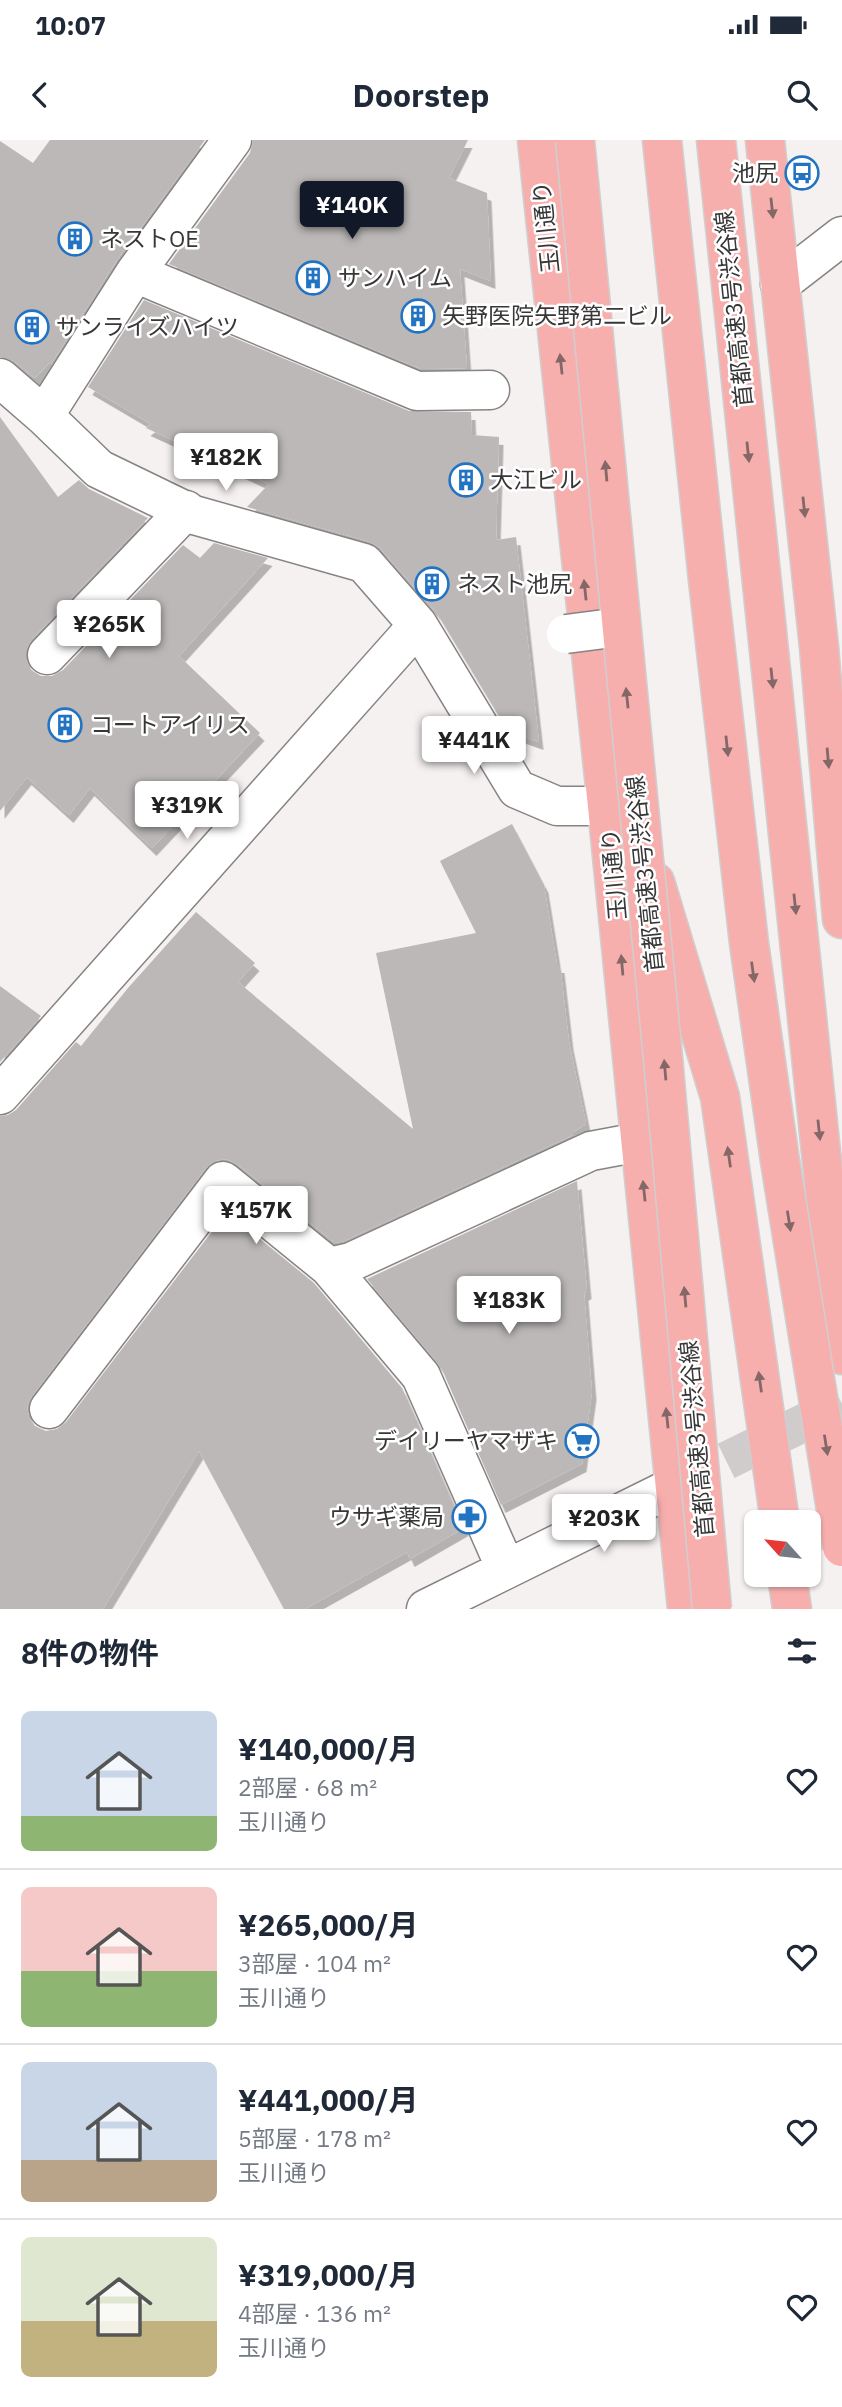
<!DOCTYPE html>
<html lang="ja">
<head>
<meta charset="utf-8">
<style>
  :root { --surface:#fff; --page:#f2f2f3; --text:#1f2937; --muted:#747a83; --line:#e0e1e3; --accent:#111827 }
  body { margin:0; font-family:"IBM Plex Sans","Noto Sans JP",sans-serif; background:var(--page); color:var(--text); height:100vh; display:flex; flex-direction:column; font-size:26px; white-space:nowrap }
  * { box-sizing:border-box; margin:0 }
  p { font-size:23px; color:var(--muted) }
  .icon { flex:none; width:38px; height:38px; fill:none; stroke:currentColor; stroke-width:2; stroke-linecap:round; stroke-linejoin:round }
  .map { position:relative; height:1469px; overflow:hidden }
  .sheet { display:flex; flex-direction:column; background:var(--surface); flex:1 }
  .sheet>* { flex:none }
  .needle { width:46px; rotate:297deg }
  .fabs { position:absolute; left:744px; top:1370px; display:grid; gap:14px }
  .fabs a { display:grid; place-items:center; width:77px; height:77px; border-radius:10px; background:var(--surface); box-shadow:0 2px 5px #0004; font-size:35px }
  .price { position:absolute; translate:-50% -60px; padding:0 16px; border-radius:7px; background:#fff; color:#222; font-size:23px; line-height:46px; filter:drop-shadow(0 2px 4px #0008) }
  .price::after { content:''; position:absolute; left:50%; top:42px; width:21px; height:16px; margin-left:-10px; background:inherit; clip-path:polygon(0 0,100% 0,50% 100%) }
  .price.active { background:var(--accent); color:#fff }
  ul { padding:0; list-style:none }
  li { display:flex; align-items:center; gap:21px; height:175px; padding:0 21px }
  li+li { border-top:2px solid var(--line) }
  li span { display:grid; place-items:center; flex:none; width:196px; height:140px; border-radius:10px; color:#555 }
  li>.icon { margin-inline-start:auto }
  span .icon { width:84px; height:84px; fill:#fffc; stroke-width:1 }
  li b { font-size:30px }
  h2 { display:flex; justify-content:space-between; align-items:center; height:84px; padding:0 21px; font-size:30px }
  .status { display:flex; justify-content:space-between; align-items:center; height:49px; padding:0 35px; background:var(--surface); direction:ltr }
  .status svg { height:19px; fill:currentColor }
  header { display:flex; justify-content:space-between; align-items:center; height:91px; padding:0 21px; background:var(--surface); font-size:32px; font-weight:700 }
  .map>svg:first-child { display:block }
</style>
</head>
<body>
<div class="status"><b>10:07</b><svg viewBox="0 0 49 12"><path d="M0 12V9h3v3zM5 12V6h3v6zM10 12V3h3v9zM15 12V0h3v12zM26 1h20v11H26zM47 4h2v5h-2z"/></svg></div>
<header><svg class="icon" aria-label="back" viewBox="0 0 24 24"><path d="M15 5l-7 7 7 7"/></svg>Doorstep<svg class="icon" aria-label="search" viewBox="0 0 24 24"><circle cx="10" cy="10" r="6"/><path d="M15 15l6 6"/></svg></header>
<div class="map">
<svg width="842" height="1469" viewBox="0 0 842 1469">
  <defs>
    <filter id="shadow"><feDropShadow dx="4.5" dy="8" stdDeviation="0" flood-color="#0004"/></filter>
  </defs>
  <rect width="100%" height="100%" fill="#f6f1f1"/>
  <path fill="#bcb8b8" filter="url(#shadow)" d="M50,0H205L117,120L51,224L49,223L35,238L14,221L0,217V1L33,23Z
    M253,0H468L449,38L487,53L491,141L460,129L467,228L421,229L169,124L250,13Z
    M144,160L409,271L471,272L472,295L499,297L496,400L516,397L539,602L508,591L437,473L380,408L370,402L247,367L269,344L146,288L151,284L88,247Z
    M0,277L58,357L79,340L89,349L148,378L31,500L26,510V520L31,530L41,536H52L63,530L183,405L200,418L214,403L268,418L179,516L260,593L152,708L90,648L69,675L27,637L0,671Z
    M512,684L544,745L557,825H560L569,902L586,984L573,992V995L344,1101L335,1103L237,1024L226,1019L214,1021L206,1028L32,1256L27,1267L29,1278L35,1286L46,1291L57,1289L66,1282L227,1072L314,1143L402,1248L464,1388L410,1419L407,1412L305,1469H284L199,1311L103,1469H0V976L8,975L16,970L76,902L81,906L128,848L196,772L255,823L238,842L413,989L376,813L476,793L440,721Z
    M0,846L41,876L0,922Z
    M577,1041L587,1151L584,1153L592,1252L582,1324L501,1365L441,1227L367,1139Z"/>
  <g fill="none" stroke-linecap="round" stroke-linejoin="round">
    <path stroke="#d0cccc" stroke-width="38" stroke-dasharray="38 19" stroke-linecap="butt" d="M675,1346L842,1264"/>
    <defs>
      <path id="minor" d="M135,133L232,0
        M780,144L842,96
        M0,238L44,276L99,329L194,375L364,423L418,485L517,649L557,666H607
        M44,276L135,133L417,251L490,250
        M47,515L186,370
        M0,955L418,485
        M329,1127L351,1122L591,1011L639,1002
        M49,1269L223,1041L329,1127L421,1236L506,1429
        M426,1469L675,1346"/>
      <path id="highway" d="M537,0L607,666L687,1469
        M662,0L708,440
        M716,0L842,1215
        M765,0L819,507L842,779
        M655,742L720,957L780,1382
        M787,1435L792,1469"/>
    </defs>
    <use href="#minor" stroke="#878383" stroke-width="41"/>
    <use href="#highway" stroke="#cfcfcf" stroke-width="41"/>
    <use href="#minor" stroke="#fff" stroke-width="38"/>
    <use href="#highway" stroke="#f7afae" stroke-width="38"/>
    <defs>
      <path id="minor-bridge" d="M566,494L620,487"/>
      <path id="highway-bridge" d="M575,0L663,918L712,1469
        M708,440L749,803L780,1021L842,1407"/>
    </defs>
    <use href="#minor-bridge" stroke="#878383" stroke-width="41" stroke-linecap="butt"/>
    <use href="#highway-bridge" stroke="#cfcfcf" stroke-width="41" stroke-linecap="butt"/>
    <use href="#minor-bridge" stroke="#fff" stroke-width="38"/>
    <use href="#highway-bridge" stroke="#f7afae" stroke-width="38"/>
  </g>
  <defs><path id="oneway-solid" d="M-6-.8H1V-3.2L6.5 0L1 3.2V.8H-6Z" transform="scale(1.75)"/></defs>
  <g fill="#846767">
    <use href="#oneway-solid" transform="translate(772 68) rotate(84)"/>
    <use href="#oneway-solid" transform="translate(561 224) rotate(-96)"/>
    <use href="#oneway-solid" transform="translate(748 312) rotate(84)"/>
    <use href="#oneway-solid" transform="translate(606 331) rotate(-95)"/>
    <use href="#oneway-solid" transform="translate(804 367) rotate(84)"/>
    <use href="#oneway-solid" transform="translate(585 450) rotate(-96)"/>
    <use href="#oneway-solid" transform="translate(772 538) rotate(84)"/>
    <use href="#oneway-solid" transform="translate(627 558) rotate(-96)"/>
    <use href="#oneway-solid" transform="translate(727 606) rotate(84)"/>
    <use href="#oneway-solid" transform="translate(828 618) rotate(85)"/>
    <use href="#oneway-solid" transform="translate(795 764) rotate(84)"/>
    <use href="#oneway-solid" transform="translate(622 825) rotate(-95)"/>
    <use href="#oneway-solid" transform="translate(753 832) rotate(82)"/>
    <use href="#oneway-solid" transform="translate(665 930) rotate(-95)"/>
    <use href="#oneway-solid" transform="translate(819 990) rotate(84)"/>
    <use href="#oneway-solid" transform="translate(729 1017) rotate(-98)"/>
    <use href="#oneway-solid" transform="translate(644 1051) rotate(-96)"/>
    <use href="#oneway-solid" transform="translate(789 1081) rotate(81)"/>
    <use href="#oneway-solid" transform="translate(685 1157) rotate(-95)"/>
    <use href="#oneway-solid" transform="translate(760 1242) rotate(-98)"/>
    <use href="#oneway-solid" transform="translate(667 1278) rotate(-96)"/>
    <use href="#oneway-solid" transform="translate(826 1305) rotate(81)"/>
  </g>
  <defs>
    <symbol id="bus-ring" viewBox="-11 -11 22 22"><circle r="9.5" fill="#fff" stroke="#2274c2" stroke-width="1.5"/><path d="M-5-6H5V4H4V6H2V4H-2V6H-4V4H-5ZM-3.5-4V0h7V-4ZM-3.5 1.2v1.5H-2V1.2ZM2 1.2v1.5H3.5V1.2Z" fill="#2274c2"/></symbol>
    <symbol id="building-ring" viewBox="-11 -11 22 22"><circle r="9.5" fill="#fff" stroke="#2274c2" stroke-width="1.5"/><path d="M-4-6H4V6H1V3H-1V6H-4ZM-2.5-4.3h1.7v1.8h-1.7ZM.8-4.3h1.7v1.8H.8ZM-2.5-1h1.7V.8h-1.7ZM.8-1h1.7V.8H.8Z" fill="#2274c2"/></symbol>
    <symbol id="supermarket-ring" viewBox="-11 -11 22 22"><circle r="9.5" fill="#fff" stroke="#2274c2" stroke-width="1.5"/><path d="M-6-5.5h2.5l.6 2H6L4.5 2H-2.5L-4.4-4H-6ZM-1.5 3.2a1.3 1.3 0 1 0 .1 0ZM3 3.2a1.3 1.3 0 1 0 .1 0Z" fill="#2274c2"/></symbol>
    <symbol id="pharmacy-ring" viewBox="-11 -11 22 22"><circle r="9.5" fill="#fff" stroke="#2274c2" stroke-width="1.5"/><path d="M-2-6h4v4h4v4h-4v4h-4v-4h-4v-4h4Z" fill="#2274c2"/></symbol>
  </defs>
  <g fill-rule="evenodd">
    <use href="#bus-ring" x="783" y="14" width="38" height="38"/>
    <use href="#building-ring" x="56" y="80" width="38" height="38"/>
    <use href="#building-ring" x="294" y="119" width="38" height="38"/>
    <use href="#building-ring" x="399" y="157" width="38" height="38"/>
    <use href="#building-ring" x="13" y="168" width="38" height="38"/>
    <use href="#building-ring" x="447" y="321" width="38" height="38"/>
    <use href="#building-ring" x="413" y="425" width="38" height="38"/>
    <use href="#building-ring" x="46" y="566" width="38" height="38"/>
    <use href="#supermarket-ring" x="563" y="1282" width="38" height="38"/>
    <use href="#pharmacy-ring" x="450" y="1358" width="38" height="38"/>
  </g>
  <g text-anchor="middle" stroke-width="5" stroke-linejoin="round" paint-order="stroke">
    <g font-size="23" fill="#383737" stroke="#fff" text-anchor="start">
      <text x="778" y="41" text-anchor="end">池尻</text>
      <text x="100" y="107">ネストOE</text>
      <text x="338" y="146">サンハイム</text>
      <text x="442" y="184">矢野医院矢野第二ビル</text>
      <text x="56" y="195">サンライズハイツ</text>
      <text x="490" y="348">大江ビル</text>
      <text x="457" y="452">ネスト池尻</text>
      <text x="90" y="593">コートアイリス</text>
      <text x="558" y="1309" text-anchor="end">デイリーヤマザキ</text>
      <text x="444" y="1385" text-anchor="end">ウサギ薬局</text>
    </g>
    <g font-size="23" fill="#383737" stroke="#fff">
      <text transform="translate(546 87) rotate(-96)" y="8">玉川通り</text>
      <text transform="translate(734 169) rotate(-96)" y="8">首都高速3号渋谷線</text>
      <text transform="translate(614 734) rotate(-95)" y="8">玉川通り</text>
      <text transform="translate(645 734) rotate(-96)" y="8">首都高速3号渋谷線</text>
      <text transform="translate(697 1299) rotate(-95)" y="8">首都高速3号渋谷線</text>
    </g>
  </g>
</svg>
<div class="fabs">
<a><svg class="needle" viewBox="-14 -14 28 28"><path d="M0-13l5 13h-10z" fill="#e53935"/><path d="M0 13l5-13h-10z" fill="#747a83"/></svg></a>
</div>
<b class="price active" style="left:352px;top:101px">¥140K</b>
<b class="price" style="left:226px;top:353px">¥182K</b>
<b class="price" style="left:109px;top:520px">¥265K</b>
<b class="price" style="left:474px;top:636px">¥441K</b>
<b class="price" style="left:187px;top:701px">¥319K</b>
<b class="price" style="left:256px;top:1106px">¥157K</b>
<b class="price" style="left:509px;top:1196px">¥183K</b>
<b class="price" style="left:604px;top:1414px">¥203K</b>
</div>
<section class="sheet">
<h2>8件の物件<svg class="icon" aria-label="filters" viewBox="0 0 24 24"><path d="M4 7h16M4 17h16"/><circle cx="9" cy="7" r="2"/><circle cx="15" cy="17" r="2"/></svg></h2>
<ul>
<li><span style="background:linear-gradient(#c9d6e8 75%,#8fb573 0)"><svg class="icon" aria-label="home" viewBox="0 0 24 24"><path d="M3 11l9-7 9 7M6 9v11h12V9"/></svg></span><div><b>¥140,000/月</b><p>2部屋 · 68 m²</p><p>玉川通り</p></div><svg class="icon" aria-label="heart" viewBox="0 0 24 24"><path d="M12 20l-8-8c-3-5 5-10 8-4 3-6 11-1 8 4z"/></svg></li>
<li><span style="background:linear-gradient(#f6c9c9 60%,#8fb573 0)"><svg class="icon" aria-label="home" viewBox="0 0 24 24"><path d="M3 11l9-7 9 7M6 9v11h12V9"/></svg></span><div><b>¥265,000/月</b><p>3部屋 · 104 m²</p><p>玉川通り</p></div><svg class="icon" aria-label="heart" viewBox="0 0 24 24"><path d="M12 20l-8-8c-3-5 5-10 8-4 3-6 11-1 8 4z"/></svg></li>
<li><span style="background:linear-gradient(#c9d6e8 70%,#b9a48a 0)"><svg class="icon" aria-label="home" viewBox="0 0 24 24"><path d="M3 11l9-7 9 7M6 9v11h12V9"/></svg></span><div><b>¥441,000/月</b><p>5部屋 · 178 m²</p><p>玉川通り</p></div><svg class="icon" aria-label="heart" viewBox="0 0 24 24"><path d="M12 20l-8-8c-3-5 5-10 8-4 3-6 11-1 8 4z"/></svg></li>
<li><span style="background:linear-gradient(#dfe7d0 60%,#c2b280 0)"><svg class="icon" aria-label="home" viewBox="0 0 24 24"><path d="M3 11l9-7 9 7M6 9v11h12V9"/></svg></span><div><b>¥319,000/月</b><p>4部屋 · 136 m²</p><p>玉川通り</p></div><svg class="icon" aria-label="heart" viewBox="0 0 24 24"><path d="M12 20l-8-8c-3-5 5-10 8-4 3-6 11-1 8 4z"/></svg></li>
</ul>
</section>
</body>
</html>
